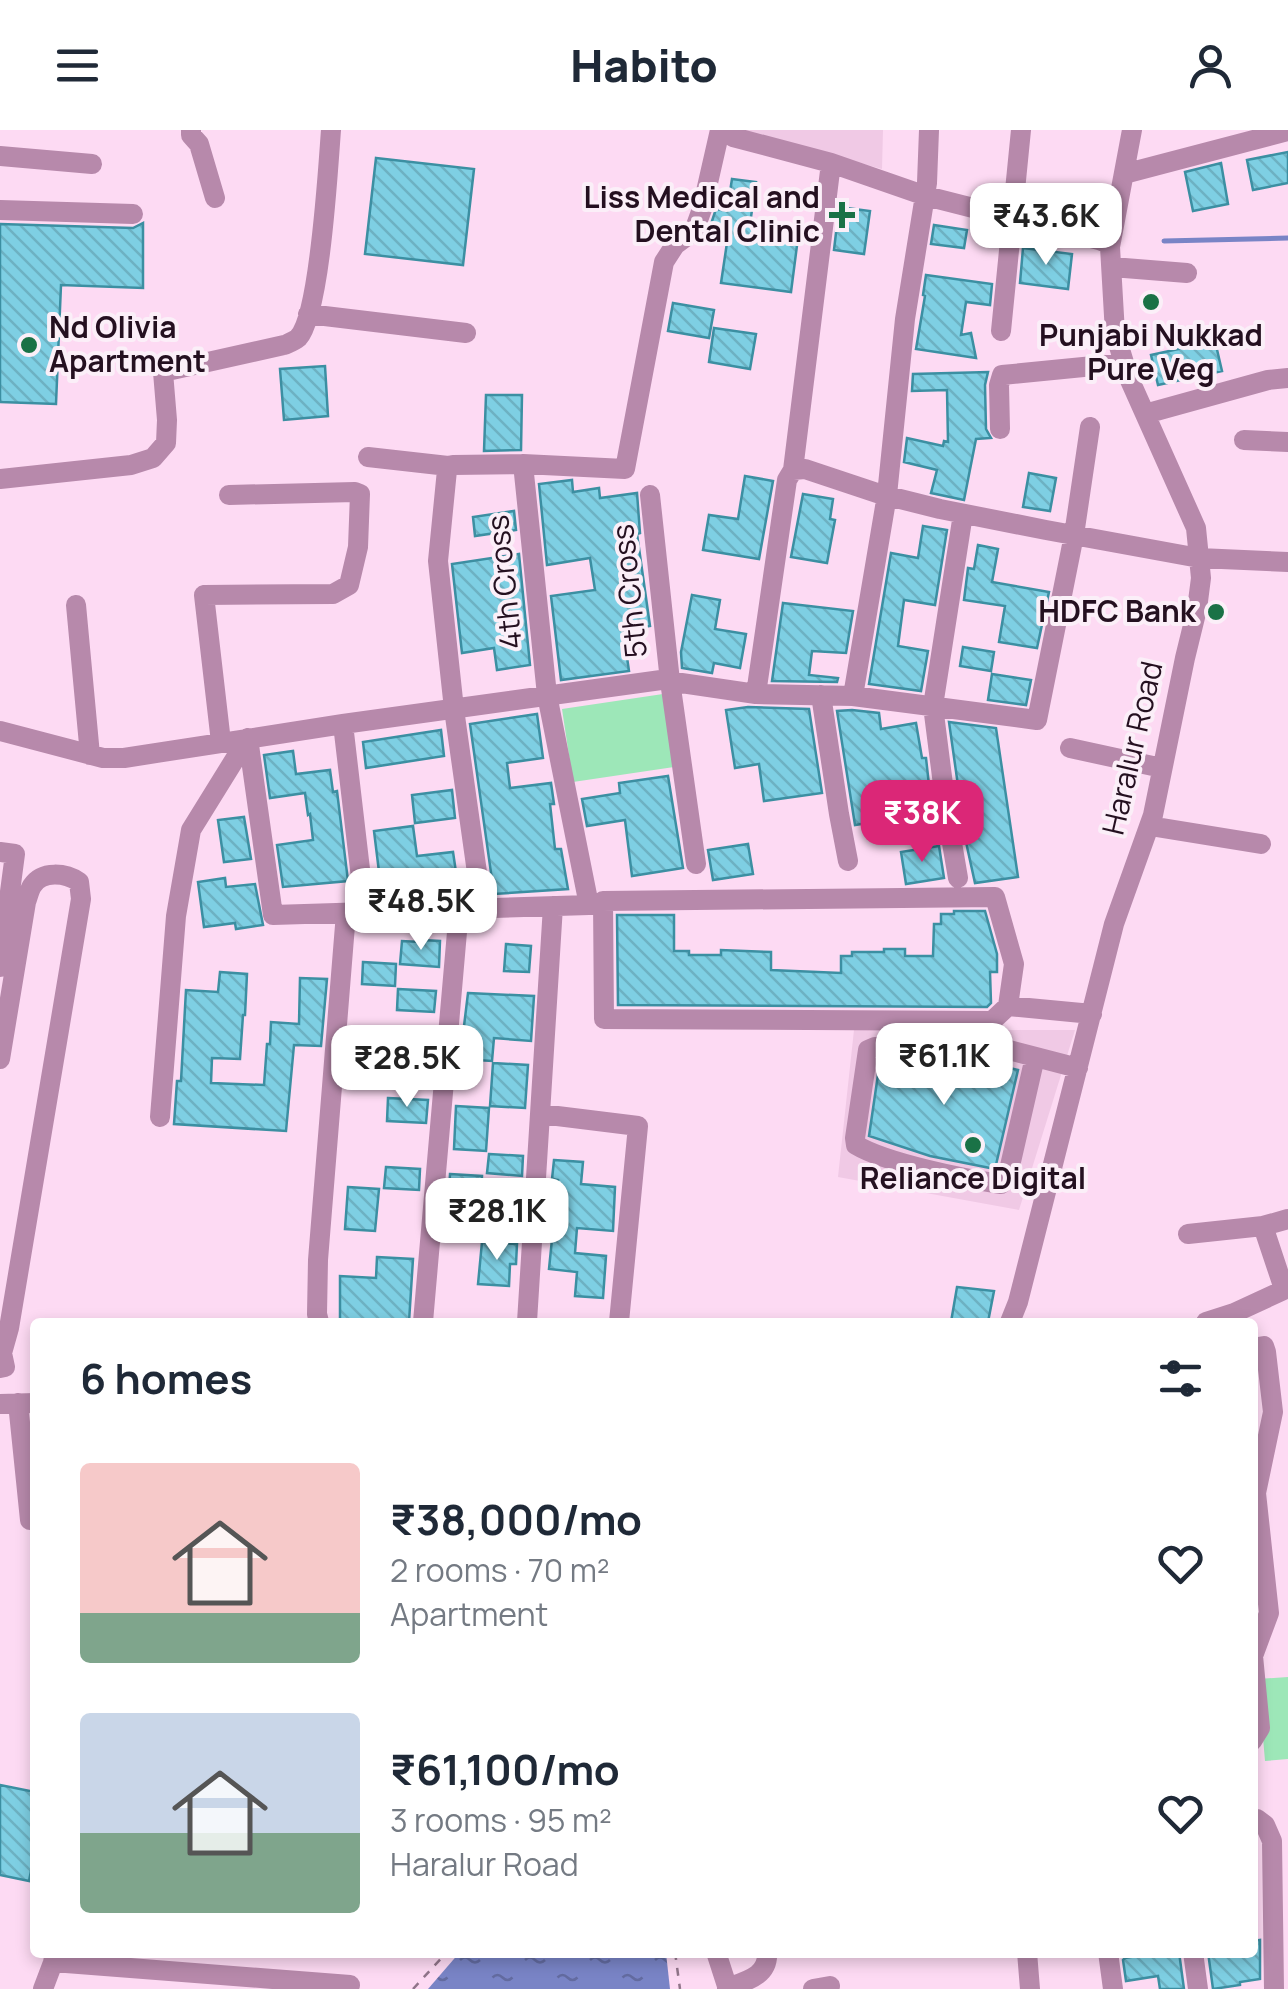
<!DOCTYPE html>
<html lang="en">
<head>
<meta charset="utf-8">
<style>
  :root { --surface:#fff; --page:#f6f6f7; --text:#1f2937; --muted:#747a83; --accent:#db2777 }
  body { margin:0; font-family:Manrope,sans-serif; background:var(--page); color:var(--text); height:100vh; display:flex; flex-direction:column; font-size:38px; white-space:nowrap }
  * { box-sizing:border-box; margin:0 }
  p { font-size:32px; color:var(--muted) }
  .icon { flex:none; width:55px; height:55px; fill:none; stroke:currentColor; stroke-width:2; stroke-linecap:round; stroke-linejoin:round }
  .map { position:relative; flex:1; overflow:hidden }
  .sheet { position:absolute; left:30px; top:1188px; width:1228px; height:640px; display:flex; flex-direction:column; background:var(--surface); border-radius:10px; box-shadow:0 5px 15px #0003 }
  .sheet>* { flex:none }
  .price { position:absolute; translate:-50% -85px; padding:0 22px; border-radius:20px; background:#fff; color:#222; font-size:32px; line-height:65px; filter:drop-shadow(0 2px 5px #0008) }
  .price::after { content:''; position:absolute; left:50%; top:60px; width:30px; height:22px; margin-left:-15px; background:inherit; clip-path:polygon(0 0,100% 0,50% 100%) }
  .price.on { background:var(--accent); color:#fff }
  ul { padding:0; list-style:none }
  li { display:flex; align-items:center; gap:30px; height:250px; padding:0 50px }
  li span { display:grid; place-items:center; flex:none; width:280px; height:200px; border-radius:10px; color:#555 }
  li>.icon { margin-inline-start:auto }
  span .icon { width:120px; height:120px; fill:#fffc; stroke-width:1 }
  li b { font-size:42px }
  h2 { display:flex; justify-content:space-between; align-items:center; height:120px; padding:0 50px; font-size:42px }
  header { display:flex; justify-content:space-between; align-items:center; height:130px; padding:0 50px; background:var(--surface); font-size:45px; font-weight:800 }
  .map>svg:first-child { display:block }
</style>
</head>
<body>
<header><svg class="icon" aria-label="menu" viewBox="0 0 24 24"><path d="M4 6h16M4 12h16M4 18h16"/></svg>Habito<svg class="icon" aria-label="person" viewBox="0 0 24 24"><circle cx="12" cy="8" r="4"/><path d="M4 21q1-7 8-7t8 7"/></svg></header>
<div class="map">
<svg width="1288" height="1859" viewBox="0 0 1288 1859">
  <defs>
    <pattern id="water-ripples" width="26" height="14" patternUnits="userSpaceOnUse" patternTransform="scale(2.5)"><rect width="26" height="14" fill="#7984c6"/><path d="M2 4q2-2 4 0t4 0M15 11q2-2 4 0t4 0" fill="none" stroke="#636ba0"/></pattern>
    <pattern id="building-back-hatch" width="6" height="6" patternUnits="userSpaceOnUse" patternTransform="scale(2.5)"><rect width="6" height="6" fill="#7ecfe3"/><path d="M-1 5l2 2M0 0l6 6M5-1l2 2" fill="none" stroke="#6db1c2"/></pattern>
  </defs>
  <rect width="100%" height="100%" fill="#fddaf3"/>
  <path fill="#f0c9e5" d="M745,0H883L882,39L747,3Z
    M854,900H1075L1019,1080L838,1047Z"/>
  <path fill="#9de7b8" d="M663,564L674,637L573,652L562,579Z
    M1288,1547V1629L1265,1631L1258,1549Z"/>
  <path fill="url(#water-ripples)" d="M460,1822L666,1823L670,1859H428Z"/>
  <g fill="none" stroke-linecap="round" stroke-linejoin="round">
    <path stroke="#7984c6" stroke-width="5" d="M1164,111L1288,108"/>
  </g>
  <path fill="url(#building-back-hatch)" stroke="#3c8fa2" stroke-width="2.5" d="M1288,22V53L1253,60L1247,30Z
    M376,28L474,39L463,135L365,124Z
    M1221,33L1228,74L1193,81L1185,42Z
    M732,49L756,52L750,94L799,100L791,162L721,153L728,106L708,103L716,79L727,81Z
    M839,77L870,81L864,124L834,120Z
    M143,93V158L61,155L56,274L0,272V94L133,98Z
    M934,95L967,100L964,118L931,114Z
    M1023,118L1072,124L1068,159L1020,153Z
    M926,145L992,154L990,175L966,172L961,205L971,203L976,228L916,219L925,166L923,165Z
    M673,173L714,180L709,208L668,201Z
    M714,198L756,204L750,239L709,232Z
    M1215,211L1222,241L1158,255L1151,225Z
    M325,236L328,286L284,290L280,239Z
    M988,242L985,255L986,299L991,308L976,309L964,370L931,363L937,340L904,332L907,308L943,316L944,311L948,312L947,260L912,261L913,244Z
    M486,265H522L521,320L484,321Z
    M1029,343L1056,348L1050,381L1023,377Z
    M745,346L773,351L759,429L703,420L709,385L738,389Z
    M572,350L573,362L599,358L600,368L637,363L640,403L637,404L650,496L623,500L629,541L561,550L551,466L595,460L590,428L547,435L539,354Z
    M803,364L833,369L830,389L835,390L827,433L791,427Z
    M514,381L516,400L475,406L473,387Z
    M923,396L947,400L935,475L904,470L898,516L928,521L921,561L869,554L891,423L918,428Z
    M978,415L998,419L992,452L1049,462L1037,518L999,512L1005,476L964,470L968,438L974,439Z
    M519,424L530,535L497,540L494,518L462,523L452,434Z
    M692,465L720,470L715,499L746,504L740,538L714,533L712,543L682,538L681,522Z
    M783,473L853,481L846,523L812,521L809,545L838,548L837,552L772,551Z
    M963,517L994,522L991,541L960,536Z
    M992,544L1031,550L1026,575L988,570Z
    M748,577L809,579L822,663L764,671L759,634L735,638L726,580Z
    M852,580L879,583L881,599L916,593L922,628H926L929,655L889,661L893,689L855,695L837,581Z
    M537,584L543,628L507,633L510,658L551,653L554,674H550L555,719H561L568,759L494,764L470,594Z
    M949,592L996,598L1018,747L975,753L966,712Z
    M441,600L444,626L366,638L363,612Z
    M293,621L296,644L330,640L333,662L337,661L348,751L283,757L277,715L313,710L310,684L308,685L305,663L270,668L264,625Z
    M668,646L683,738L632,746L625,690L587,696L582,669L620,663L619,653Z
    M452,660L455,688L415,693L412,665Z
    M244,687L251,729L224,732L218,690Z
    M413,696L417,726L453,722L457,749H464L466,765L430,766L428,752L381,758L374,701Z
    M748,714L753,744L713,750L708,720Z
    M939,716L944,748L906,754L901,722Z
    M225,748L226,757L255,754L263,795L236,799L235,793L204,797L198,752Z
    M954,781H985L997,824V842H990L991,873L987,877L618,875L617,785H674V821H689V825H721V820L771,822V840L841,843V826H852V822H884V819H905V826H933L934,794H941V784H954Z
    M422,810L440,811L439,837L400,834L402,811L421,812Z
    M506,814L531,816L529,842L504,841Z
    M363,832L396,834L395,856L362,854Z
    M220,842L247,844L245,885H243L240,929L212,928L211,953L264,955L267,914H270L271,892L299,894L300,848L327,849L321,916L294,915L286,1001L174,994L177,951H181L186,860L218,862Z
    M398,859L436,861L434,882L397,880Z
    M468,863L534,866L531,911L494,908L492,931L460,929Z
    M358,899L394,901L393,923L357,921Z
    M917,930L931,933L932,930L983,931L1018,940L995,1039L930,1026L869,1006L880,931Z
    M493,933L528,935L525,978L490,976Z
    M388,968L428,970L426,993L387,991Z
    M456,976L489,978L486,1021L454,1019Z
    M489,1024L523,1026L522,1046L487,1043Z
    M554,1030L583,1032L581,1054L615,1057L613,1101L577,1098L575,1123L606,1126L603,1168L575,1166L577,1142L549,1139L558,1050L552,1049Z
    M386,1037L420,1039L419,1060L384,1058Z
    M450,1044L482,1046L481,1065L449,1063Z
    M348,1057L379,1059L375,1101L345,1099Z
    M482,1112L517,1114L516,1134H510L509,1156L478,1154Z
    M377,1127L413,1129L409,1192L340,1189V1146L376,1148Z
    M957,1157L994,1161L988,1192H951Z
    M0,1655L35,1662V1721L29,1751L0,1745Z
    M1260,1810V1849L1240,1852V1855L1213,1859L1208,1822H1252V1811Z
    M1160,1822H1179L1184,1859H1160L1158,1846L1126,1851L1123,1830L1125,1828Z"/>
  <g fill="none" stroke-linecap="round" stroke-linejoin="round">
    <path stroke="#91758a" stroke-width="2.5" stroke-dasharray="8 8" stroke-linecap="butt" d="M675,1822L680,1859
      M413,1859L447,1822"/>
    <path stroke="#b789ab" stroke-width="20" d="M191,0V5L199,14L215,68
      M725,0L733,7L831,33L926,66L1099,110L1109,114L1110,117
      M0,26L92,34
      M1124,44L1288,1
      M0,80L133,84
      M1112,137L1187,143
      M308,184L466,203
      M1001,201L1021,0
      M1145,284L1268,250L1288,248
      M1000,299L999,255L1002,245L1124,233
      M1244,310L1288,312
      M368,327L448,336
      M793,340L831,33
      M0,349L131,335L153,328L166,313L167,290L163,242L284,215C286,215 297,209 298,208C320,185 328,38 331,0
      M650,365L670,551L696,734
      M76,475L90,625
      M756,564L853,566L1037,590L1074,405L1090,297
      M821,565L839,684L848,731
      M853,566L887,365L905,189L927,53L929,0
      M343,594L365,782
      M0,601L103,628H124L343,594L661,550L756,564L787,350L793,340L805,339L880,364L940,379L1046,400L1199,428L1288,432
      M248,608L273,785L589,775L547,565L523,334
      M221,612L204,465L333,464L349,455L358,417L360,364L355,362L229,365
      M1070,618L1162,638
      M1150,696L1261,714
      M0,722L15,724L0,837
      M958,748L946,678L933,576L963,384
      M482,778L454,579L438,431L447,340L448,336L453,335L523,334L625,339L664,132L675,115L694,101L702,79L720,0
      M1008,876L992,891L604,889L603,771L995,767L1014,834L1008,876L1092,884
      M1035,927L1007,1049L1001,1054C965,1049 886,1033 856,1015L855,1008L868,920L875,917L969,916L1005,919L1078,938
      M0,929L26,772C28,767 29,761 32,756C42,740 66,743 79,752L81,769L9,1198L2,1223L5,1237L0,1238
      M541,984L638,996L619,1192
      M160,987L176,786L191,700L248,608
      M1188,1104L1263,1096
      M1284,1159L1263,1096L1288,1089
      M319,1192L317,1184L318,1130L346,783
      M423,1192L459,779
      M527,1192L553,776
      M1010,1192L1018,1172L1114,794L1153,685L1185,528L1197,479L1201,448L1196,398L1128,246L1115,203L1110,117L1132,0
      M1206,1192L1234,1183L1288,1158
      M1252,1218L1264,1216L1266,1222L1273,1282L1256,1363L1269,1483L1253,1526L1260,1598L1252,1611
      M18,1273L30,1390
      M0,1274L35,1273
      M1252,1690L1257,1689L1265,1695L1272,1711L1274,1859
      M716,1822L728,1859
      M1027,1822L1030,1859
      M1108,1822L1113,1859
      M1193,1822L1198,1859
      M53,1832L350,1855
      M727,1858C746,1851 769,1846 767,1822
      M43,1859L57,1822
      M813,1859L830,1856"/>
  </g>
  <g fill="#1a7246" stroke="#fbeff8" stroke-width="4">
    <path d="M837 70h10v10h10v10h-10v10h-10v-10h-10v-10h10z"/>
    <circle cx="1151" cy="172" r="10"/>
    <circle cx="29" cy="215" r="10"/>
    <circle cx="1216" cy="482" r="10"/>
    <circle cx="973" cy="1015" r="10"/>
  </g>
  <g text-anchor="middle" stroke-width="8" stroke-linejoin="round" paint-order="stroke">
    <g font-size="30" font-weight="bold" fill="#241020" stroke="#fbeff8" text-anchor="end">
      <text x="820" y="78">Liss Medical and<tspan x="820" dy="34">Dental Clinic</tspan></text>
      <text x="49" y="208" text-anchor="start">Nd Olivia<tspan x="49" dy="34">Apartment</tspan></text>
      <text x="1151" y="216" text-anchor="middle">Punjabi Nukkad<tspan x="1151" dy="34">Pure Veg</tspan></text>
      <text x="1196" y="492">HDFC Bank</text>
      <text x="973" y="1059" text-anchor="middle">Reliance Digital</text>
    </g>
    <g font-size="30" fill="#241020" stroke="#fbeff8">
      <text transform="translate(505 452) rotate(-96)" y="10">4th Cross</text>
      <text transform="translate(630 461) rotate(-96)" y="10">5th Cross</text>
      <text transform="translate(1133 618) rotate(-77)" y="10">Haralur Road</text>
    </g>
  </g>
</svg>
<b class="price" style="left:1046px;top:138px">₹43.6K</b>
<b class="price on" style="left:922px;top:735px">₹38K</b>
<b class="price" style="left:421px;top:823px">₹48.5K</b>
<b class="price" style="left:944px;top:978px">₹61.1K</b>
<b class="price" style="left:407px;top:980px">₹28.5K</b>
<b class="price" style="left:497px;top:1133px">₹28.1K</b>
<section class="sheet">
<h2>6 homes<svg class="icon" aria-label="filters" viewBox="0 0 24 24"><path d="M4 7h16M4 17h16"/><circle cx="9" cy="7" r="2"/><circle cx="15" cy="17" r="2"/></svg></h2>
<ul>
<li><span style="background:linear-gradient(#f6c9c9 75%,#7fa58c 0)"><svg class="icon" aria-label="home" viewBox="0 0 24 24"><path d="M3 11l9-7 9 7M6 9v11h12V9"/></svg></span><div><b>₹38,000/mo</b><p>2 rooms · 70 m²</p><p>Apartment</p></div><svg class="icon" aria-label="heart" viewBox="0 0 24 24"><path d="M12 20l-8-8c-3-5 5-10 8-4 3-6 11-1 8 4z"/></svg></li>
<li><span style="background:linear-gradient(#c9d6e8 60%,#7fa58c 0)"><svg class="icon" aria-label="home" viewBox="0 0 24 24"><path d="M3 11l9-7 9 7M6 9v11h12V9"/></svg></span><div><b>₹61,100/mo</b><p>3 rooms · 95 m²</p><p>Haralur Road</p></div><svg class="icon" aria-label="heart" viewBox="0 0 24 24"><path d="M12 20l-8-8c-3-5 5-10 8-4 3-6 11-1 8 4z"/></svg></li>
</ul>
</section>
</div>
</body>
</html>
